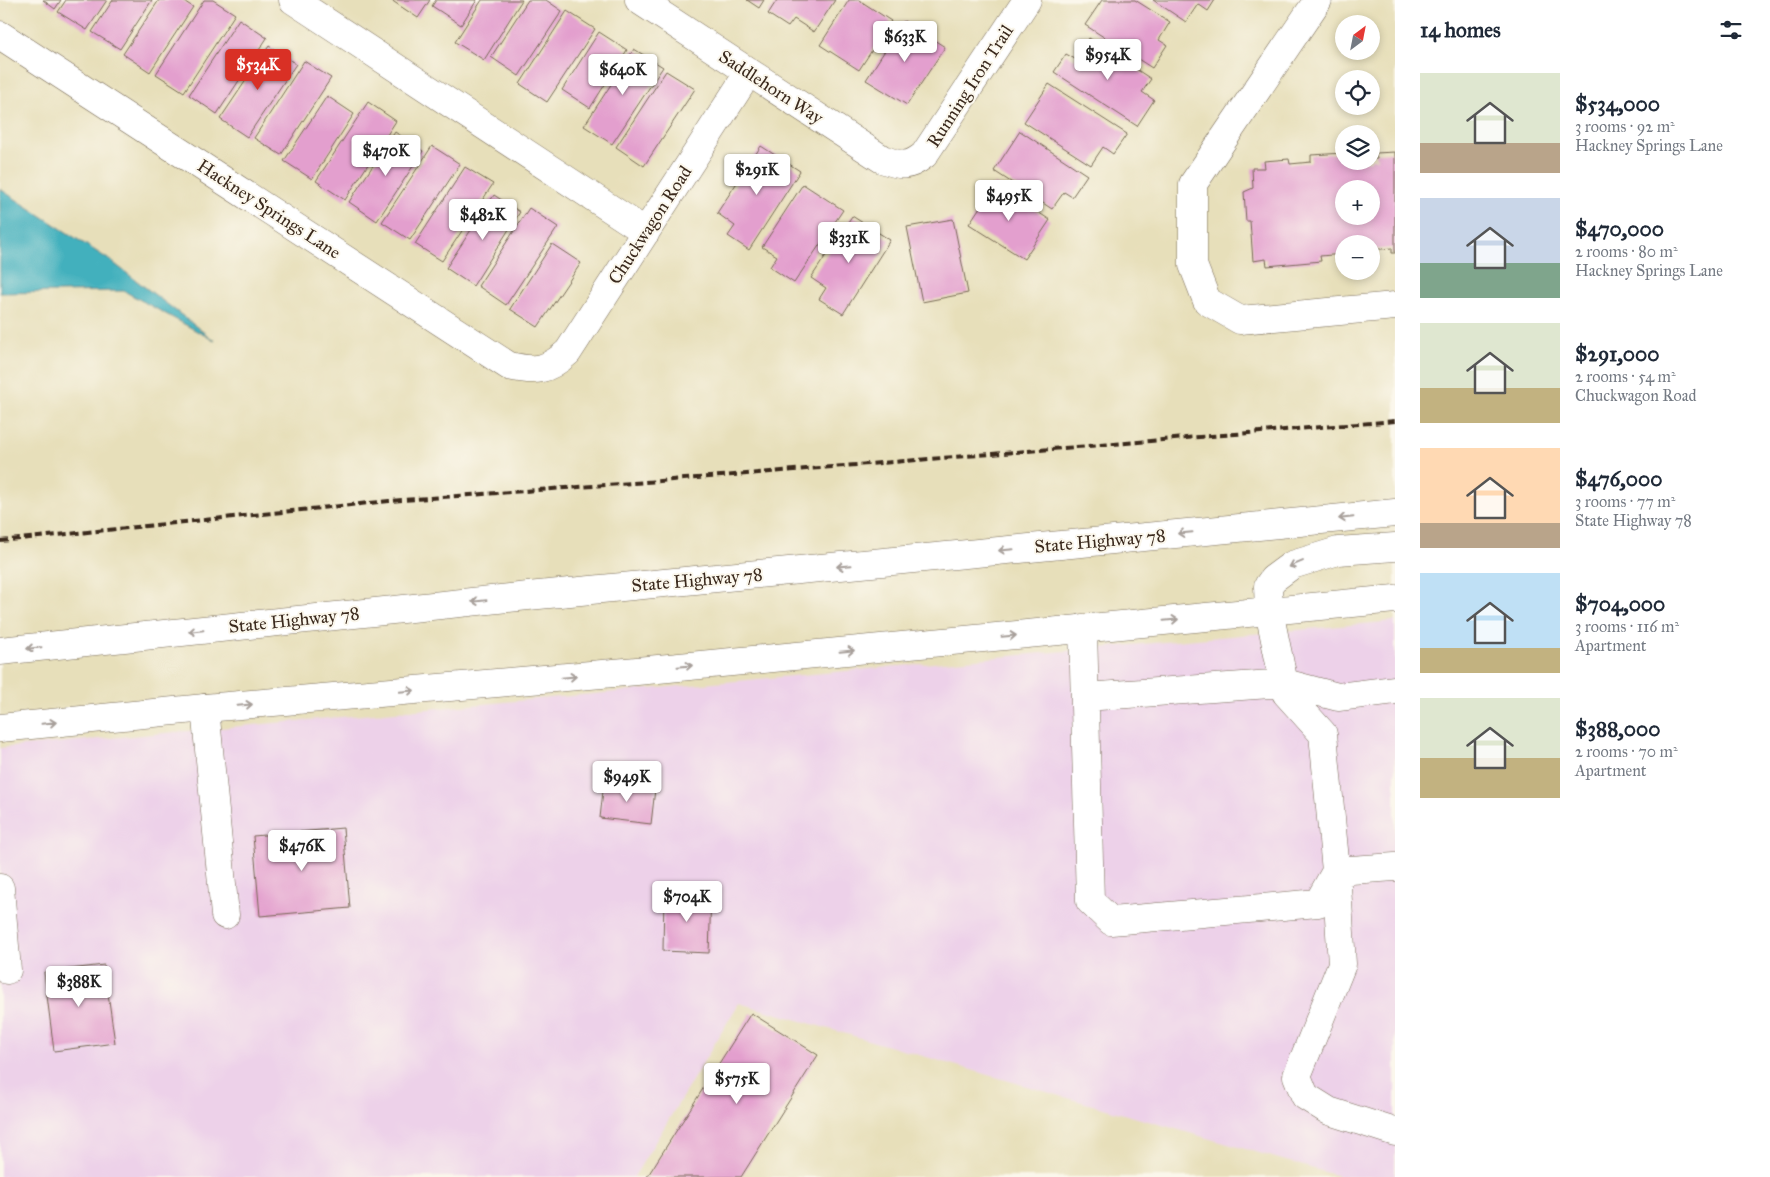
<!DOCTYPE html>
<html lang="en">
<head>
<meta charset="utf-8">
<style>
  :root { --surface:#fff; --page:#f2f2f3; --text:#1f2937; --muted:#747a83; --accent:#d93025 }
  body { margin:0; font-family:"IM FELL Great Primer",serif; background:var(--page); color:var(--text); height:100vh; display:flex; flex-direction:column; font-size:19px; white-space:nowrap }
  * { box-sizing:border-box; margin:0 }
  p { font-size:16px; color:var(--muted) }
  .icon { flex:none; width:28px; height:28px; fill:none; stroke:currentColor; stroke-width:2; stroke-linecap:round; stroke-linejoin:round }
  .map { position:relative; flex:1; overflow:hidden }
  .details { display:flex; flex-direction:column; background:var(--surface); width:375px }
  .details>* { flex:none }
  .needle { width:32px; rotate:32deg }
  .fabs { position:absolute; left:1335px; top:15px; display:grid; gap:10px }
  .fabs a { display:grid; place-items:center; width:45px; height:45px; border-radius:50%; background:var(--surface); box-shadow:0 2px 8px #0003; font-size:25px }
  .price { position:absolute; translate:-50% -42px; padding:0 11px; border-radius:5px; background:#fff; color:#222; font-size:16px; line-height:32px; filter:drop-shadow(0 1px 2px #0008) }
  .price::after { content:''; position:absolute; left:50%; top:30px; width:15px; height:11px; margin-left:-8px; background:inherit; clip-path:polygon(0 0,100% 0,50% 100%) }
  .price.selected { background:var(--accent); color:#fff }
  ul { padding:0; list-style:none }
  li { display:flex; align-items:center; gap:15px; height:125px; padding:0 25px }
  li span { display:grid; place-items:center; flex:none; width:140px; height:100px; border-radius:0px; color:#555 }
  li>.icon { margin-inline-start:auto }
  span .icon { width:60px; height:60px; fill:#fffc; stroke-width:1 }
  li b { font-size:21px }
  h2 { display:flex; justify-content:space-between; align-items:center; height:60px; padding:0 25px; font-size:21px }
  main { display:flex; flex:1; min-height:0 }
  .map>svg:first-child { display:block }
</style>
</head>
<body>
<main>
<div class="map">
<svg width="1395" height="1177" viewBox="0 0 1395 1177">
  <rect width="100%" height="100%" fill="#fbf7ec"/>
  <filter id="ink" filterUnits="userSpaceOnUse"><feTurbulence type="fractalNoise" baseFrequency=".02" numOctaves="2"/><feDisplacementMap in="SourceGraphic" scale="10" xChannelSelector="R" yChannelSelector="G"/><feConvolveMatrix kernelMatrix="1 2 1 2 8 2 1 2 1" color-interpolation-filters="sRGB"/></filter>
  <filter id="wash" filterUnits="userSpaceOnUse"><feTurbulence type="fractalNoise" baseFrequency=".0096" numOctaves="4" result="noise"/><feDisplacementMap in="SourceGraphic" scale="20" xChannelSelector="R" yChannelSelector="G"/><feGaussianBlur stdDeviation="1.12" result="paint"/><feColorMatrix in="noise" values="0 0 0 0 0 0 0 0 0 0 0 0 0 0 0 0 0 1.4 0 .05"/><feComposite in="paint" operator="in"/></filter>
  <g filter="url(#wash)">
    <rect width="100%" height="100%" fill="#e7dfba"/>
    <path fill="#edd1e9" d="M1395,621V1177H1342L739,1003L634,1177H0V748Z"/>
    <path fill="#42b0bd" stroke="#3e6d6e" d="M0,189L111,261L215,341L124,291L0,293Z"/>
    <g id="blocks">
      <path fill="#e39fce" fill-rule="evenodd" d="M43,0H61L55,9Z
        M66,0H107L87,30L58,12Z
        M113,0H152L120,49L92,32Z
        M159,0H182L193,7L150,72L123,54Z
        M204,0H213L235,14L184,92L156,74Z
        M391,0H430L418,18Z
        M436,0H477L461,25L432,6Z
        M482,0H522L484,60L455,42Z
        M528,0H546L562,11L519,76L491,57Z
        M747,0H764L759,8Z
        M777,0H835L814,32L794,19L788,27L768,14Z
        M849,0H859L891,21L859,70L820,45Z
        M1102,0H1135L1170,22L1159,40L1167,45L1152,68L1085,25Z
        M1153,0H1215L1208,11L1198,4L1186,22Z
        M567,11L595,29L547,102L520,84Z
        M239,19L267,38L217,114L189,95Z
        M904,21L945,47L907,105L866,80Z
        M599,32L627,50L590,108L562,90Z
        M1089,38L1151,79L1142,92L1154,100L1137,126L1054,72L1066,54L1075,59Z
        M269,46L296,64L247,137L220,119Z
        M634,49L663,67L612,144L584,126Z
        M304,61L331,78L281,155L254,138Z
        M666,71L695,89L644,166L616,147Z
        M1049,84L1127,134L1113,154L1103,147L1091,165L1024,122Z
        M327,96L354,114L312,179L284,161Z
        M368,102L396,121L345,200L316,181Z
        M1020,131L1087,175L1072,197L1064,192L1052,209L994,171Z
        M395,132L423,151L377,221L349,202Z
        M432,146L460,164L410,240L382,222Z
        M761,146L800,171L749,250L728,236L735,226L717,213Z
        M1395,152V253H1392V248L1371,250V244H1344V254L1320,256L1321,261L1267,266L1266,259L1253,261L1250,221H1246L1244,192L1253,188L1252,168H1265L1264,161L1289,159L1290,164L1311,162V155L1344,153V161H1371V159H1377L1376,153ZM1344,189H1371V216H1344Z
        M465,167L493,184L442,261L415,244Z
        M803,184L843,210L794,283L770,267L777,256L762,247Z
        M995,184L1050,220L1024,259L969,224Z
        M494,195L520,212L473,286L446,268Z
        M529,208L558,227L506,305L478,286Z
        M852,216L890,240L843,314L819,299L826,288L811,278Z
        M953,219L968,293L922,302L907,227Z
        M552,244L581,263L538,327L510,309Z
        M604,782L655,789L651,824L600,818Z
        M343,828L350,908L260,916L253,836Z
        M664,893L711,894L709,953L663,951Z
        M104,965L115,1043L54,1051L44,972Z
        M751,1013L818,1055L741,1177H647Z"/>
    </g>
  </g>
  <g filter="url(#ink)">
    <use href="#blocks" fill-opacity="0" stroke="#776955" stroke-width="1"/>
    <g fill="none" stroke-linecap="round" stroke-linejoin="round">
      <defs>
        <path id="minor" d="M293,0L646,232
          M639,0L882,159C901,166 908,168 924,155L1027,0
          M1318,0L1193,184V265L1207,301L1240,320L1395,306
          M0,35L509,366C536,372 547,371 568,352L749,72
          M1269,611L1286,693L1323,734L1336,871L1395,867
          M1083,628L1090,901L1111,921L1318,903L1336,871
          M1085,697L1285,683L1338,697L1395,690
          M205,708L225,915
          M1336,871L1342,964L1297,1076L1305,1096L1329,1111L1395,1132
          M0,888L7,970"/>
        <path id="major" d="M1269,611L1268,586L1273,579L1292,565L1338,551L1395,547
          M0,651L528,596L1395,513
          M0,728L205,708L637,671L1395,599"/>
      </defs>
      <use href="#minor" stroke="#776955" stroke-width="29"/>
      <use href="#major" stroke="#776955" stroke-width="29"/>
      <use href="#minor" stroke="#fff" stroke-width="28"/>
      <use href="#major" stroke="#fff" stroke-width="28"/>
      <path stroke="#3b2a1e" stroke-width="4" stroke-dasharray="8 4" stroke-linecap="butt" d="M0,541L389,501L660,481L1395,421"/>
    </g>
    <defs><path id="oneway-shaft" d="M-6 0H5M1.5-3L5.5 0L1.5 3" fill="none" stroke-width="1.6" stroke-linecap="round" stroke-linejoin="round" transform="scale(1.25)"/></defs>
    <g stroke="#a79f9a">
      <use href="#oneway-shaft" transform="translate(1346 518) rotate(174)"/>
      <use href="#oneway-shaft" transform="translate(1185 533) rotate(175)"/>
      <use href="#oneway-shaft" transform="translate(1006 550) rotate(175)"/>
      <use href="#oneway-shaft" transform="translate(1296 564) rotate(157)"/>
      <use href="#oneway-shaft" transform="translate(844 566) rotate(175)"/>
      <use href="#oneway-shaft" transform="translate(479 601) rotate(174)"/>
      <use href="#oneway-shaft" transform="translate(1171 620) rotate(-5)"/>
      <use href="#oneway-shaft" transform="translate(196 631) rotate(174)"/>
      <use href="#oneway-shaft" transform="translate(1009 636) rotate(-5)"/>
      <use href="#oneway-shaft" transform="translate(34 648) rotate(174)"/>
      <use href="#oneway-shaft" transform="translate(847 651) rotate(-5)"/>
      <use href="#oneway-shaft" transform="translate(685 666) rotate(-5)"/>
      <use href="#oneway-shaft" transform="translate(569 677) rotate(-5)"/>
      <use href="#oneway-shaft" transform="translate(407 691) rotate(-5)"/>
      <use href="#oneway-shaft" transform="translate(245 705) rotate(-5)"/>
      <use href="#oneway-shaft" transform="translate(49 723) rotate(-6)"/>
    </g>
  </g>
  <g text-anchor="middle" stroke-width="4" stroke-linejoin="round" paint-order="stroke">
    <g font-size="18" fill="#3b2a1e" stroke="#fbf7ec">
      <text transform="translate(970 86) rotate(-57)" y="6">Running Iron Trail</text>
      <text transform="translate(771 87) rotate(33)" y="6">Saddlehorn Way</text>
      <text transform="translate(269 209) rotate(33)" y="6">Hackney Springs Lane</text>
      <text transform="translate(650 225) rotate(-57)" y="6">Chuckwagon Road</text>
      <text transform="translate(1100 541) rotate(-5)" y="6">State Highway 78</text>
      <text transform="translate(697 580) rotate(-5)" y="6">State Highway 78</text>
      <text transform="translate(294 620) rotate(-6)" y="6">State Highway 78</text>
    </g>
  </g>
</svg>
<div class="fabs">
<a><svg class="needle" viewBox="-14 -14 28 28"><path d="M0-13l5 13h-10z" fill="#e53935"/><path d="M0 13l5-13h-10z" fill="#747a83"/></svg></a>
<a><svg class="icon" aria-label="locate" viewBox="0 0 24 24"><circle cx="12" cy="12" r="6"/><path d="M12 2v4M12 18v4M2 12h4M18 12h4"/></svg></a>
<a><svg class="icon" aria-label="layers" viewBox="0 0 24 24"><path d="M12 4l9 5-9 5-9-5zM3 14l9 5 9-5"/></svg></a>
<a>+</a>
<a>−</a>
</div>
<b class="price" style="left:905px;top:63px">$633K</b>
<b class="price" style="left:1108px;top:81px">$954K</b>
<b class="price selected" style="left:258px;top:91px">$534K</b>
<b class="price" style="left:623px;top:96px">$640K</b>
<b class="price" style="left:386px;top:177px">$470K</b>
<b class="price" style="left:757px;top:196px">$291K</b>
<b class="price" style="left:1009px;top:222px">$495K</b>
<b class="price" style="left:483px;top:241px">$482K</b>
<b class="price" style="left:849px;top:264px">$331K</b>
<b class="price" style="left:627px;top:803px">$949K</b>
<b class="price" style="left:302px;top:872px">$476K</b>
<b class="price" style="left:687px;top:923px">$704K</b>
<b class="price" style="left:79px;top:1008px">$388K</b>
<b class="price" style="left:737px;top:1105px">$575K</b>
</div>
<section class="details">
<h2>14 homes<svg class="icon" aria-label="filters" viewBox="0 0 24 24"><path d="M4 7h16M4 17h16"/><circle cx="9" cy="7" r="2"/><circle cx="15" cy="17" r="2"/></svg></h2>
<ul>
<li><span style="background:linear-gradient(#dfe7d0 70%,#b9a48a 0)"><svg class="icon" aria-label="home" viewBox="0 0 24 24"><path d="M3 11l9-7 9 7M6 9v11h12V9"/></svg></span><div><b>$534,000</b><p>3 rooms · 92 m²</p><p>Hackney Springs Lane</p></div></li>
<li><span style="background:linear-gradient(#c9d6e8 65%,#7fa58c 0)"><svg class="icon" aria-label="home" viewBox="0 0 24 24"><path d="M3 11l9-7 9 7M6 9v11h12V9"/></svg></span><div><b>$470,000</b><p>2 rooms · 80 m²</p><p>Hackney Springs Lane</p></div></li>
<li><span style="background:linear-gradient(#dfe7d0 65%,#c2b280 0)"><svg class="icon" aria-label="home" viewBox="0 0 24 24"><path d="M3 11l9-7 9 7M6 9v11h12V9"/></svg></span><div><b>$291,000</b><p>2 rooms · 54 m²</p><p>Chuckwagon Road</p></div></li>
<li><span style="background:linear-gradient(#ffd9b3 75%,#b9a48a 0)"><svg class="icon" aria-label="home" viewBox="0 0 24 24"><path d="M3 11l9-7 9 7M6 9v11h12V9"/></svg></span><div><b>$476,000</b><p>3 rooms · 77 m²</p><p>State Highway 78</p></div></li>
<li><span style="background:linear-gradient(#bfe0f5 75%,#c2b280 0)"><svg class="icon" aria-label="home" viewBox="0 0 24 24"><path d="M3 11l9-7 9 7M6 9v11h12V9"/></svg></span><div><b>$704,000</b><p>3 rooms · 116 m²</p><p>Apartment</p></div></li>
<li><span style="background:linear-gradient(#dfe7d0 60%,#c2b280 0)"><svg class="icon" aria-label="home" viewBox="0 0 24 24"><path d="M3 11l9-7 9 7M6 9v11h12V9"/></svg></span><div><b>$388,000</b><p>2 rooms · 70 m²</p><p>Apartment</p></div></li>
</ul>
</section>
</main>
</body>
</html>
